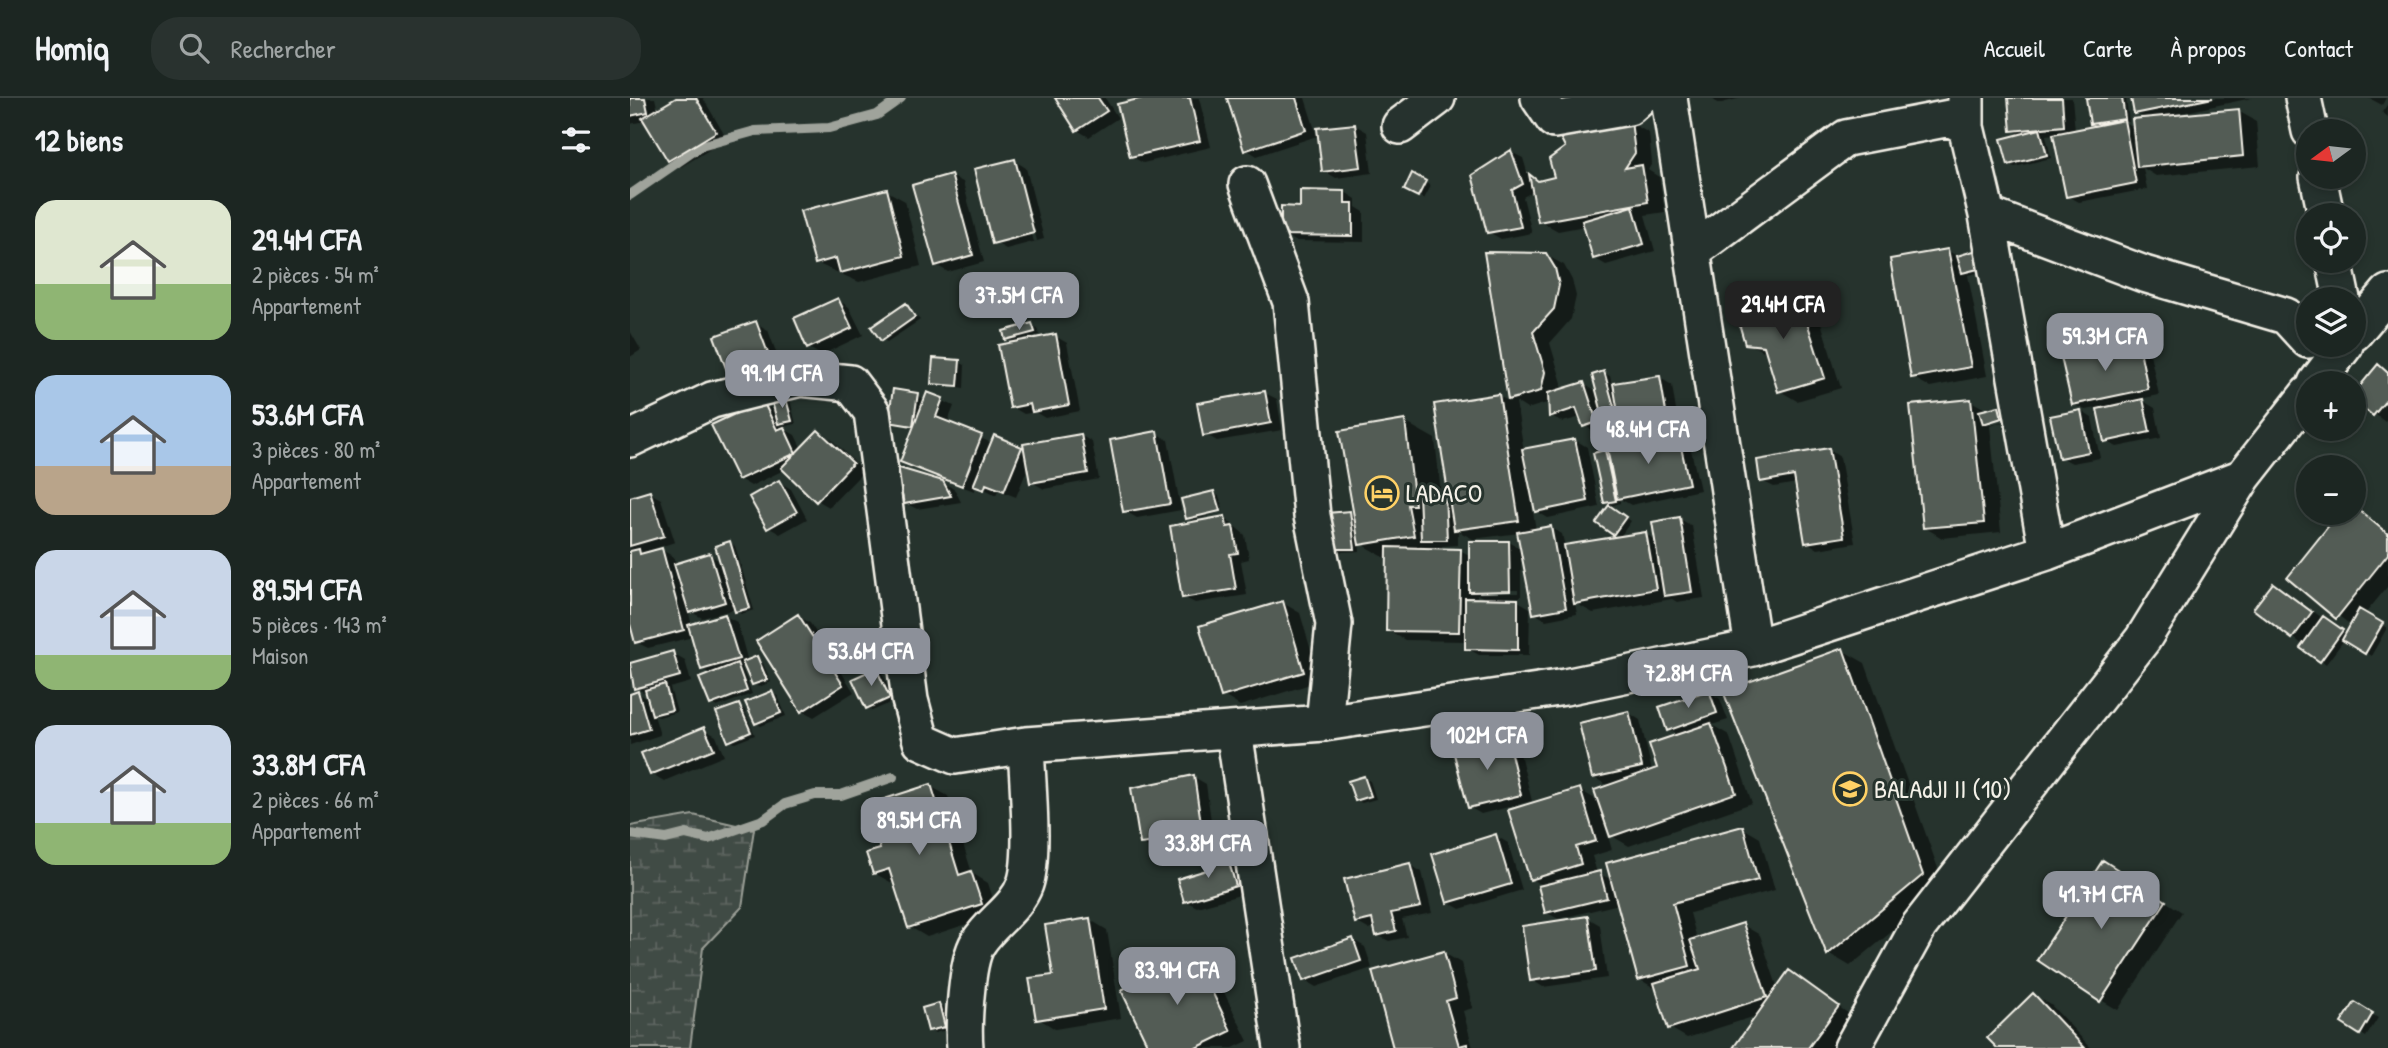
<!DOCTYPE html>
<html lang="fr">
<head>
<meta charset="utf-8">
<style>
  :root { --surface:#1c2622; --page:#29322f; --text:#f1f3f6; --muted:#a0a5a5; --line:#3a4340; --accent:#8c9099 }
  body { margin:0; font-family:"Patrick Hand",sans-serif; background:var(--page); color:var(--text); height:100vh; display:flex; flex-direction:column; font-size:26px; white-space:nowrap }
  * { box-sizing:border-box; margin:0 }
  p { font-size:23px; color:var(--muted) }
  .icon { flex:none; width:38px; height:38px; fill:none; stroke:currentColor; stroke-width:2; stroke-linecap:round; stroke-linejoin:round }
  .map { position:relative; flex:1; overflow:hidden }
  .sheet { display:flex; flex-direction:column; background:var(--surface); width:630px }
  .sheet>* { flex:none }
  .needle { width:46px; rotate:255deg }
  .tools { position:absolute; left:1666px; top:21px; display:grid; gap:14px }
  .tools a { display:grid; place-items:center; width:70px; height:70px; border-radius:50%; background:var(--surface); box-shadow:0 4px 10px #0003,0 0 0 2px var(--line); font-size:35px }
  .price { position:absolute; translate:-50% -60px; padding:0 16px; border-radius:14px; background:var(--accent); color:#fff; font-size:23px; line-height:46px; filter:drop-shadow(0 2px 4px #0008) }
  .price::after { content:''; position:absolute; left:50%; top:42px; width:21px; height:16px; margin-left:-10px; background:inherit; clip-path:polygon(0 0,100% 0,50% 100%) }
  .price.current { background:#222; color:#fff }
  ul { padding:0; list-style:none }
  li { display:flex; align-items:center; gap:21px; height:175px; padding:0 35px }
  li span { display:grid; place-items:center; flex:none; width:196px; height:140px; border-radius:21px; color:#555 }
  li>.icon { margin-inline-start:auto }
  span .icon { width:84px; height:84px; fill:#fffc; stroke-width:1 }
  li b { font-size:30px }
  h2 { display:flex; justify-content:space-between; align-items:center; height:84px; padding:0 35px; font-size:30px }
  header { display:flex; align-items:center; gap:42px; box-sizing:border-box; height:98px; padding:0 35px; background:var(--surface); border-bottom:2px solid var(--line) }
  header strong { font-size:33px }
  nav { display:flex; gap:38px; margin-inline-start:auto; font-size:24px }
  .search { width:490px; height:63px; background:var(--page); display:flex; align-items:center; gap:18px; box-sizing:border-box; padding:0 24px; border-radius:28px; color:var(--muted); font-size:26px }
  main { display:flex; flex:1; min-height:0 }
  .map>svg:first-child { display:block }
</style>
</head>
<body>
<header>
<strong>Homiq</strong>
<div class="search"><svg class="icon" aria-label="search" viewBox="0 0 24 24"><circle cx="10" cy="10" r="6"/><path d="M15 15l6 6"/></svg>Rechercher</div>
<nav><a>Accueil</a><a>Carte</a><a>À propos</a><a>Contact</a></nav>
</header>
<main>
<section class="sheet">
<h2>12 biens<svg class="icon" aria-label="filters" viewBox="0 0 24 24"><path d="M4 7h16M4 17h16"/><circle cx="9" cy="7" r="2"/><circle cx="15" cy="17" r="2"/></svg></h2>
<ul>
<li><span style="background:linear-gradient(#dfe7d0 60%,#8fb573 0)"><svg class="icon" aria-label="home" viewBox="0 0 24 24"><path d="M3 11l9-7 9 7M6 9v11h12V9"/></svg></span><div><b>29.4M CFA</b><p>2 pièces · 54 m²</p><p>Appartement</p></div></li>
<li><span style="background:linear-gradient(#a9c7e8 65%,#b9a48a 0)"><svg class="icon" aria-label="home" viewBox="0 0 24 24"><path d="M3 11l9-7 9 7M6 9v11h12V9"/></svg></span><div><b>53.6M CFA</b><p>3 pièces · 80 m²</p><p>Appartement</p></div></li>
<li><span style="background:linear-gradient(#c9d6e8 75%,#8fb573 0)"><svg class="icon" aria-label="home" viewBox="0 0 24 24"><path d="M3 11l9-7 9 7M6 9v11h12V9"/></svg></span><div><b>89.5M CFA</b><p>5 pièces · 143 m²</p><p>Maison</p></div></li>
<li><span style="background:linear-gradient(#c9d6e8 70%,#8fb573 0)"><svg class="icon" aria-label="home" viewBox="0 0 24 24"><path d="M3 11l9-7 9 7M6 9v11h12V9"/></svg></span><div><b>33.8M CFA</b><p>2 pièces · 66 m²</p><p>Appartement</p></div></li>
</ul>
</section>
<div class="map">
<svg width="1758" height="950" viewBox="0 0 1758 950">
  <defs>
    <pattern id="wetland-marsh" width="20" height="14" patternUnits="userSpaceOnUse" patternTransform="scale(1.75)"><rect width="20" height="14" fill="#414b45"/><path d="M1 5h8M5 5V1M11 12h8M15 12V8" fill="none" stroke="#5d6560"/></pattern>
  </defs>
  <rect width="100%" height="100%" fill="#26332d"/>
  <filter id="ink" filterUnits="userSpaceOnUse"><feTurbulence type="fractalNoise" baseFrequency=".0143" numOctaves="2"/><feDisplacementMap in="SourceGraphic" scale="14" xChannelSelector="R" yChannelSelector="G"/><feConvolveMatrix kernelMatrix="1 2 1 2 8 2 1 2 1" color-interpolation-filters="sRGB"/></filter>
  <g filter="url(#ink)">
    <path fill="url(#wetland-marsh)" stroke="#9a9e96" stroke-width="2" d="M63,717L124,731L112,809L73,850L60,950H0V728Z"/>
    <path fill="#0007" fill-rule="evenodd" d="M0,0H25L28,13L50,0H73L97,41L51,69L39,62L15,23L0,26Z
      M427,0H475L488,20L459,39L447,32Z
      M521,0H569L581,49L513,65L501,58Z
      M601,0H675L687,38L627,58L616,51Z
      M1082,0H1111L1088,6Z
      M1380,0H1442L1445,33L1468,29L1462,25L1458,0H1496L1499,24H1495L1505,30L1517,21L1506,15L1503,0H1622L1546,16V19L1608,13L1626,23L1630,68L1526,78L1513,70L1517,91L1449,104L1438,98L1425,36L1416,37L1421,60L1385,69L1379,66L1391,37L1383,32Z
      M1739,0H1756L1752,7Z
      M1758,6V19L1752,14Z
      M1001,25L1019,35L1022,65L1018,72L1029,79L1035,114L1015,117L1025,153L976,167L964,160L955,128L928,133L910,123L904,93L893,99L902,135L871,141L859,134L881,54L893,60L898,77L910,84L926,80Z
      M725,27L737,34L742,75L706,80L694,73Z
      M385,63L396,70L414,141L376,151L364,144ZM385,70H389L407,143L404,144Z
      M321,78L333,84L354,164L318,174L306,167Z
      M783,78L801,88L794,101L776,91Z
      M257,93L275,103L291,168L229,184L186,165Z
      M715,94L726,101V109L734,114V144L665,143L653,136L672,110Z
      M1318,153L1356,173L1338,177L1357,278L1300,289L1282,279Z
      M856,155L916,157L934,167L942,182L946,198L941,221L920,245L932,285L931,293L954,286L968,295L974,275L980,278L982,287L1030,280L1042,287L1049,332L1005,339L993,332L990,314L979,317L972,313L978,331L967,335L955,328L951,319L933,324L921,318L920,304L897,311L886,304L894,353L945,342L957,349L969,409L918,420L906,413L904,401L901,402L906,432L920,429L932,436L935,449L1015,436L1027,442L1050,421L1062,428L1074,500L1047,504L1042,501L963,515L945,505L947,516L916,522L904,515L889,435L843,441L828,433V447L812,448V452H830L841,458L879,444L891,451V499H876V503H888L900,510L899,557H849L837,550V543L775,542L757,532L759,462L729,445L730,453L706,454L701,450L719,414L726,418L775,324L805,341L811,396L820,399L869,298L880,304ZM850,492H888V495H850ZM847,496L858,502H847Z
      M1168,198L1186,208L1211,290L1167,303L1150,293L1138,255L1116,245Z
      M208,202L219,209L233,237L191,257L179,250Z
      M276,207L290,222L257,244L252,241Z
      M126,225L138,232L150,265L110,279L98,272Z
      M402,227L407,230L409,237L390,242V245L425,238L437,245L450,313L415,320L405,314L394,316L382,309L386,246L377,241Z
      M0,233L11,252L0,259Z
      M1507,244L1519,251L1529,297L1510,301L1525,310L1531,340L1487,349L1475,343L1468,310L1455,312L1443,306Z
      M329,264L335,267L334,290L303,285Z
      M1749,269L1758,274V320L1755,324L1724,300Z
      M635,295L647,301L652,332L587,343L575,336Z
      M298,296L324,308L317,326L362,345L397,354L450,337L462,344L469,381L414,391L402,384L399,367L386,399L368,392L366,397L347,387L344,393L284,370L272,363L285,330L260,323L287,297L292,300L293,308Z
      M155,298L160,302L166,326L151,329L165,337L172,351L189,334L201,341L234,373L199,409L187,402L156,371L121,388L109,381L133,305L146,313Z
      M1341,303L1357,312L1368,309L1374,313L1375,318L1360,322V326L1377,323L1360,328L1371,434L1312,440L1294,429Z
      M1451,313L1462,320L1470,360L1442,365L1430,359L1422,319L1455,313Z
      M526,335L538,342L551,412L507,420L495,413Z
      M1047,337L1059,343L1070,392L1001,407L990,401V405L981,408L976,404L975,354L980,357Z
      M1199,352L1210,359L1225,445L1188,451L1177,444L1167,385L1144,389L1132,383Z
      M149,384L161,391L177,421L150,436L138,429Z
      M313,384L325,392L331,404L287,411L275,405Z
      M20,395L31,401L45,444L14,454L15,457L32,452L44,459L46,467L80,457L91,464L100,445L105,448L124,512L111,516L105,511L72,520L58,512L62,528L95,518L107,524L118,564L127,560L132,563L141,584L129,589L123,586L116,568L112,570L122,596L87,609L81,606L82,577L73,571L63,539L18,550L6,544L0,520V401Z
      M584,395L589,398L593,410L557,419Z
      M1724,409L1758,434V488L1735,516L1757,530L1741,558L1714,542L1696,566L1663,539L1643,487L1717,536L1722,528L1659,480L1711,415H1724Z
      M985,412L1001,423L990,439L969,425Z
      M594,413L563,423L560,421Z
      M595,420L615,437L619,461L611,463L617,497L565,505L553,499Z
      M653,505L670,515L690,583L610,608L592,597Z
      M168,518L180,525L224,594L184,619L173,613Z
      M1212,552L1235,565L1315,790L1220,868L1198,855Z
      M43,555L55,562L61,584L40,590L47,614L29,619L24,617L30,637L0,647V598L8,595L19,602L18,597L5,589L0,571V564Z
      M246,572L252,575L265,603L242,613L237,610Z
      M1079,594L1090,601L1098,622L1082,627L1099,637L1122,705L999,748L982,738L978,727L975,728L982,752L962,758L967,775L983,782L1113,730L1130,740L1145,792L1060,815L1067,841L1113,827L1130,837L1148,891L1160,875L1225,920L1203,950H1105L1129,917L1057,940L1040,930L1026,891L1009,881L989,806L928,821L916,814L914,788L901,781L950,692L970,704L986,686H975L963,679L999,615L1010,622L1022,673L1029,671L1049,638L1038,632Z
      M142,595L148,598L156,618L131,628L126,625Z
      M108,608L114,611L125,637L105,645L99,642Z
      M74,631L86,638L94,658L34,683L22,676Z
      M877,641L888,648L902,703L851,716L839,709Z
      M564,679L576,686L584,745L523,751L511,745Z
      M734,680L740,683L746,701L732,705L726,702Z
      M300,688L318,698L342,775L358,785L368,816L297,839L280,829L265,784L262,785L244,775L252,752Z
      M866,738L878,745L892,792L830,811L818,804Z
      M595,756L607,763L617,795L567,809L555,803Z
      M780,767L792,774L802,815L772,821L777,839L759,843L747,837L745,829L738,831L726,824Z
      M1491,774L1552,814L1488,912L1471,902Z
      M958,820L970,827L977,880L913,889L902,882Z
      M459,821L477,832L491,920L425,931L408,920L425,878Z
      M723,842L735,849L742,870L686,889L674,882Z
      M814,855L831,865L843,910L833,913L843,950H765Z
      M564,858L581,868L618,943L603,950H521Z
      M1404,897L1421,907L1461,950H1369Z
      M1726,906L1748,920L1736,939L1714,925Z
      M309,907L314,910L320,931L305,935L300,932Z"/>
    <g fill="none" stroke-linecap="round" stroke-linejoin="round">
      <path stroke="#9fa39b" stroke-width="10" d="M0,97L71,48L125,33L199,30L247,17L271,0
        M0,736L36,741L56,736L78,741L133,722L155,706L185,697H211L263,679"/>
    </g>
    <path fill="#525c55" stroke="#f4f1e8" stroke-width="2" d="M0,0H15L18,14L0,18Z
      M46,0H66L86,34L38,63L12,20Z
      M425,0H468L477,13L446,33Z
      M513,0H560L570,43L500,59L487,6Z
      M597,0H666L676,32L614,53Z
      M1378,0H1432L1434,28L1381,33Z
      M1456,0H1492L1495,21L1460,26Z
      M1501,0H1583L1504,16Z
      M1609,11L1613,58L1507,69L1502,21Z
      M1494,22L1506,85L1436,99L1423,36Z
      M1001,23L1005,55L995,70L1012,67L1018,104L908,124L899,76L908,83L924,79L919,61L935,49L927,33Z
      M725,26L731,69L692,74L687,30Z
      M1410,31L1417,57L1378,67L1371,41Z
      M881,52L893,86L882,92L891,129L857,135L842,77Z
      M385,61L404,135L362,146L344,71Z
      M782,75L796,83L788,99L774,92Z
      M321,76L343,157L305,168L282,87Z
      M257,91L274,158L210,175L206,160L185,166L170,113Z
      M670,92L715,93V105H723V138L651,137V108L670,109Z
      M1003,108L1014,146L963,161L952,123Z
      M1318,151L1341,269L1281,280L1260,161Z
      M1347,152L1352,170L1332,175L1327,158Z
      M854,154L916,155L925,170L929,187L924,211L903,234L915,274L911,293L878,302Z
      M1168,196L1195,280L1148,294L1134,248L1115,246L1106,215Z
      M208,200L222,230L177,251L164,220Z
      M276,205L285,219L251,243L241,229Z
      M126,223L139,258L97,273L84,238Z
      M402,225L405,234L375,242L373,233Z
      M426,236L439,307L402,314L400,306L380,310L368,247Z
      M1508,242L1518,291L1442,307L1431,259Z
      M303,260L330,262L328,288L301,286Z
      M1748,266L1758,275V300L1743,318L1724,302V295Z
      M974,273L985,312L972,315L962,277Z
      M1030,278L1038,326L991,333L983,285Z
      M954,284L967,324L953,329L946,310L919,319L918,295Z
      M263,291L288,295L283,328L258,324Z
      M635,293L641,325L573,338L567,305Z
      M297,294L313,300L306,319L352,337L332,388L270,364Z
      M869,296L889,423L824,432L804,306Z
      M155,297L162,323L148,326L141,300Z
      M1341,301L1354,425L1293,430L1280,307Z
      M1513,301L1520,334L1474,344L1467,311Z
      M133,303L147,332L154,329L166,355L108,382L81,327Z
      M1369,308L1372,320L1353,326L1349,313Z
      M1451,312L1459,354L1429,360L1420,318Z
      M775,322L785,407H778L784,438L729,447L709,333Z
      M188,332L223,365L186,404L151,370Z
      M527,333L540,406L493,414L480,342Z
      M1048,335L1059,386L987,401L977,350Z
      M451,336L458,375L400,385L393,346Z
      M364,337L392,349L374,393L356,386L354,392L343,388Z
      M945,341L958,403L905,414L892,351Z
      M1199,350L1214,439L1175,445L1164,378L1130,384L1127,362Z
      M975,352L986,403L974,405L963,355Z
      M266,369L313,383L321,398L274,406Z
      M149,382L167,414L137,431L119,399Z
      M20,393L34,438L0,448V399Z
      M584,393L590,413L556,421L551,401Z
      M815,394L817,442H791L789,395Z
      M979,407L996,419L983,437L966,425Z
      M1724,408L1758,436V456L1706,521L1657,480L1709,415H1724Z
      M720,413L725,451H699L697,415Z
      M595,418L597,429L603,428L608,455L600,456L606,491L552,500L540,428Z
      M1050,419L1062,494L1034,498L1022,424Z
      M921,428L936,510L903,516L887,434Z
      M1016,434L1026,491L944,506L934,447Z
      M100,443L120,510L105,514L85,448Z
      M839,443H879L880,493L839,494Z
      M757,449L831,451L829,534L756,533Z
      M32,450L54,532L5,545L0,526V453L9,451L10,456Z
      M80,455L95,504L59,515L44,466Z
      M1643,485L1682,514L1662,541L1623,511Z
      M835,500L888,501V552L835,551Z
      M653,503L674,574L591,599L569,528Z
      M1729,511L1753,525L1735,556L1712,542Z
      M95,516L109,561L71,572L58,527Z
      M168,516L213,587L171,614L126,543Z
      M1693,518L1713,532L1690,564L1670,550Z
      M1213,550L1293,777L1197,857L1093,593Z
      M43,553L50,578L4,591L0,565Z
      M127,558L137,582L122,587L112,564Z
      M107,565L117,593L80,607L69,580Z
      M246,570L260,600L236,611L222,581Z
      M35,586L42,612L22,617L15,592Z
      M1079,592L1087,615L1037,633L1029,609Z
      M8,593L19,631L0,637V596Z
      M142,593L151,615L125,626L115,604Z
      M109,606L121,634L98,644L86,614Z
      M999,613L1012,669L962,680L949,625Z
      M1081,625L1106,695L980,739L964,692L1027,670L1019,646Z
      M74,629L84,651L20,677L11,655Z
      M877,639L891,697L838,710L823,652Z
      M564,677L573,739L510,746L501,690Z
      M734,678L741,698L725,703L718,683Z
      M301,686L329,777L341,773L352,806L278,830L259,771L243,776L236,755L250,751L236,707Z
      M950,690L966,743L946,749L951,766L900,782L878,712Z
      M1113,728L1128,782L1043,805L1060,868L1008,882L976,765Z
      M866,736L881,786L817,805L802,756Z
      M596,754L606,788L554,804L547,781L583,770L579,759Z
      M1473,762L1536,803L1470,904L1407,862Z
      M780,765L791,809L761,815L766,833L746,838L742,821L725,825L714,781Z
      M970,773L977,800L915,815L908,788Z
      M958,818L966,873L900,883L892,828Z
      M460,820L474,911L406,922L399,880L423,877L415,827Z
      M1113,825L1137,899L1038,931L1024,885L1070,871L1060,842Z
      M723,840L731,863L673,883L665,860Z
      M814,853L826,900L816,903L829,948L837,946L838,950H763L742,873Z
      M564,856L601,933L566,950H519L491,892Z
      M1159,872L1209,908L1178,950H1103Z
      M1403,895L1455,950H1367L1357,940Z
      M1725,904L1743,915L1730,937L1711,925Z
      M309,905L315,929L298,933L292,910Z"/>
    <g fill="none" stroke-linecap="round" stroke-linejoin="round">
      <defs>
        <path id="street" d="M909,0L924,22L999,9L1009,0
          M1039,0L1123,550
          M1336,0V29L1357,117L1417,454
          M1673,0L1680,33
          M770,28L807,0
          M1688,79L1696,117
          M617,86L661,204L682,418L704,526L694,625
          M1357,117L1514,176L1656,218L1678,242
          M1063,153L1216,40L1320,20L1336,29
          M1704,163L1712,201
          M1724,235L1758,195
          M1686,285L1715,247
          M0,341L82,302L170,280L220,285L242,314L280,602L291,643L325,658L396,647L694,625L935,589L1123,550L1417,454L1613,379
          M604,633L652,950
          M335,950C333,927 336,864 348,845C362,823 386,811 395,786C405,757 397,680 396,647
          M1222,950L1289,828L1513,541L1613,379L1678,296"/>
      </defs>
      <use href="#street" stroke="#f4f1e8" stroke-width="40"/>
      <use href="#street" stroke="#26332d" stroke-width="35"/>
    </g>
  </g>
  <defs>
    <symbol id="hotel-ring" viewBox="-11 -11 22 22"><circle r="9.5" fill="#26332d" stroke="#ffd166" stroke-width="1.5"/><path d="M-6-4.5h1.5V1H6V5H4.5V3h-9V5H-6ZM-4 0a1.8 1.8 0 1 1 3.6 0ZM.5 0V-2.5h3Q6-2.5 6 0Z" fill="#ffd166"/></symbol>
    <symbol id="school-ring" viewBox="-11 -11 22 22"><circle r="9.5" fill="#26332d" stroke="#ffd166" stroke-width="1.5"/><path d="M0-5L7-2L0 1L-7-2ZM-4 1L0 2.5L4 1V4Q0 6-4 4Z" fill="#ffd166"/></symbol>
  </defs>
  <g fill-rule="evenodd">
    <use href="#hotel-ring" x="733" y="376" width="38" height="38"/>
    <use href="#school-ring" x="1201" y="672" width="38" height="38"/>
  </g>
  <g text-anchor="middle" stroke-width="6" stroke-linejoin="round" paint-order="stroke">
    <g font-size="26" fill="#f4f1e8" stroke="#26332d" text-anchor="start">
      <text x="776" y="404">LADACO</text>
      <text x="1244" y="700">BALAdJI II (10)</text>
    </g>
  </g>
</svg>
<div class="tools">
<a><svg class="needle" viewBox="-14 -14 28 28"><path d="M0-13l5 13h-10z" fill="#e53935"/><path d="M0 13l5-13h-10z" fill="#a0a5a5"/></svg></a>
<a><svg class="icon" aria-label="locate" viewBox="0 0 24 24"><circle cx="12" cy="12" r="6"/><path d="M12 2v4M12 18v4M2 12h4M18 12h4"/></svg></a>
<a><svg class="icon" aria-label="layers" viewBox="0 0 24 24"><path d="M12 4l9 5-9 5-9-5zM3 14l9 5 9-5"/></svg></a>
<a>+</a>
<a>−</a>
</div>
<b class="price" style="left:389px;top:234px">37.5M CFA</b>
<b class="price current" style="left:1153px;top:243px">29.4M CFA</b>
<b class="price" style="left:1475px;top:275px">59.3M CFA</b>
<b class="price" style="left:152px;top:312px">99.1M CFA</b>
<b class="price" style="left:1018px;top:368px">48.4M CFA</b>
<b class="price" style="left:241px;top:590px">53.6M CFA</b>
<b class="price" style="left:1058px;top:612px">72.8M CFA</b>
<b class="price" style="left:857px;top:674px">102M CFA</b>
<b class="price" style="left:289px;top:759px">89.5M CFA</b>
<b class="price" style="left:578px;top:782px">33.8M CFA</b>
<b class="price" style="left:1471px;top:833px">41.7M CFA</b>
<b class="price" style="left:547px;top:909px">83.9M CFA</b>
</div>
</main>
</body>
</html>
